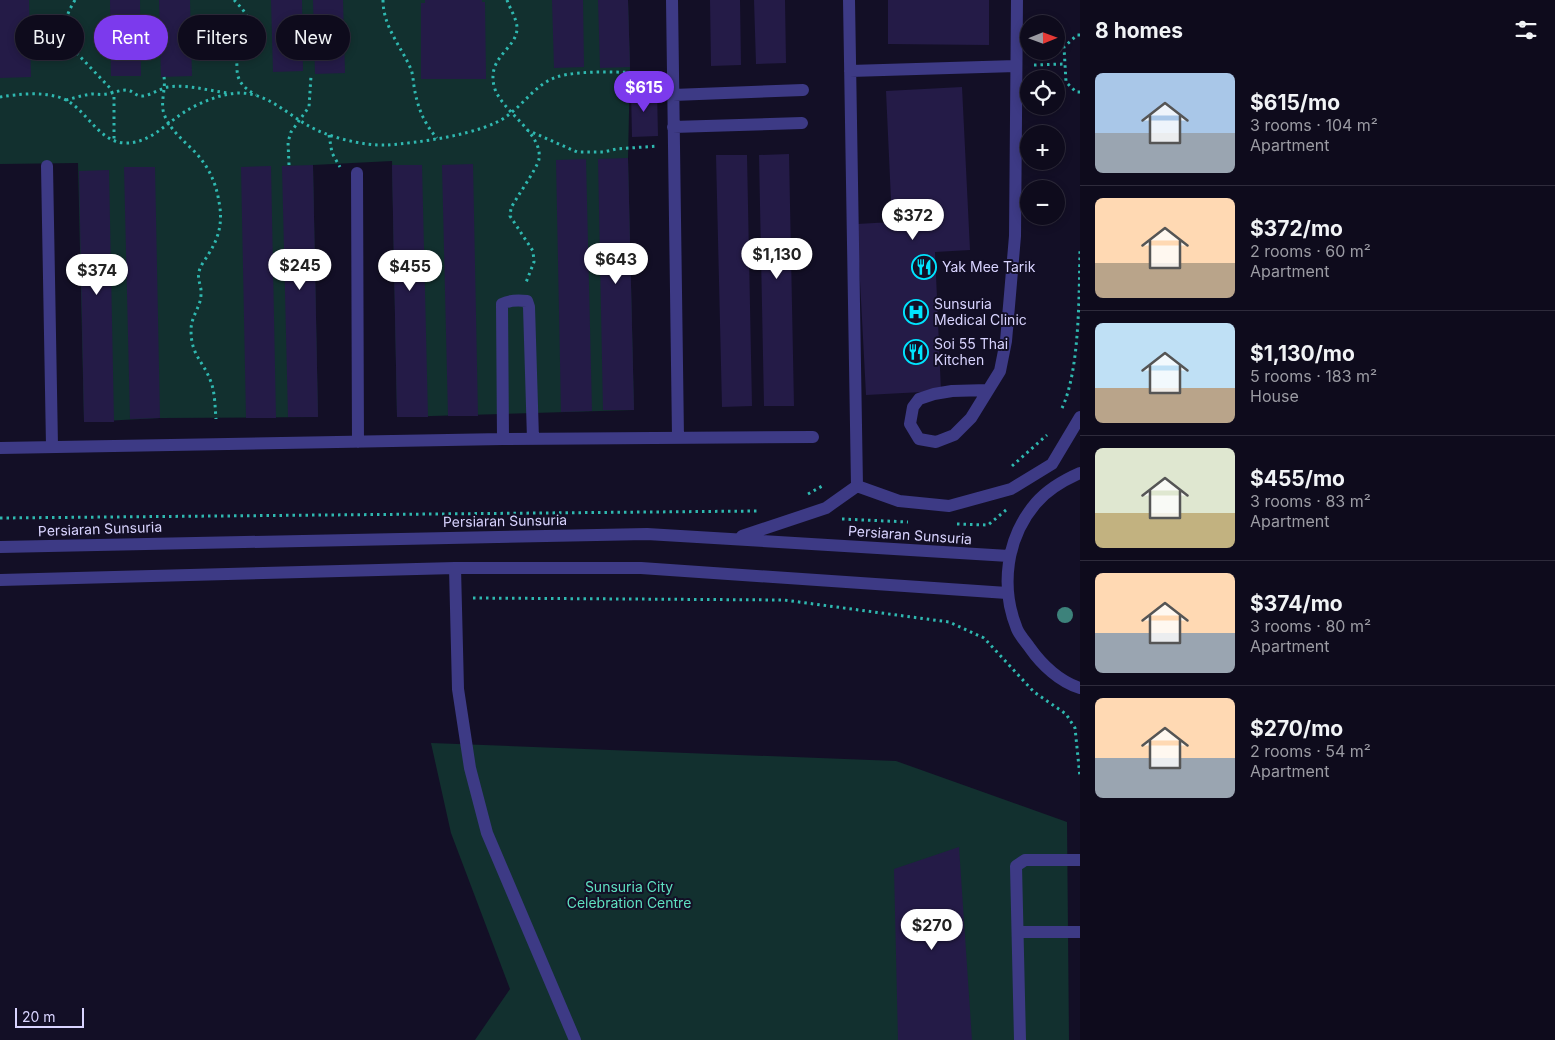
<!DOCTYPE html>
<html lang="en">
<head>
<meta charset="utf-8">
<style>
  :root { --surface:#0e0b1c; --page:#171425; --text:#f1f3f6; --muted:#9b9ba3; --line:#2e2b3b; --accent:#7c3aed }
  body { margin:0; font-family:Inter,sans-serif; background:var(--page); color:var(--text); height:100vh; display:flex; flex-direction:column; font-size:19px; white-space:nowrap }
  * { box-sizing:border-box; margin:0 }
  p { font-size:16px; color:var(--muted) }
  .icon { flex:none; width:28px; height:28px; fill:none; stroke:currentColor; stroke-width:2; stroke-linecap:round; stroke-linejoin:round }
  .map { position:relative; flex:1; overflow:hidden }
  .panel { display:flex; flex-direction:column; background:var(--surface); width:475px }
  .panel>* { flex:none }
  .guide { position:absolute; left:15px; top:15px; width:475px; height:45px; display:flex; gap:10px }
  .needle { width:32px; rotate:89deg }
  .tools { position:absolute; left:1020px; top:15px; display:grid; gap:10px }
  .tools a { display:grid; place-items:center; width:45px; height:45px; border-radius:50%; background:var(--surface); box-shadow:0 2px 8px #0003,0 0 0 1px var(--line); font-size:25px }
  .scale { position:absolute; left:15px; bottom:12px; width:69px; box-sizing:border-box; padding-left:5px; border:2px solid #d9d4ff; border-top:0; font-size:14px; line-height:18px; white-space:nowrap; color:#d9d4ff; -webkit-text-stroke:4px #130f26; paint-order:stroke }
  .price { position:absolute; translate:-50% -42px; padding:0 11px; border-radius:18px; background:#fff; color:#222; font-size:16px; line-height:32px; filter:drop-shadow(0 1px 2px #0008) }
  .price::after { content:''; position:absolute; left:50%; top:30px; width:15px; height:11px; margin-left:-8px; background:inherit; clip-path:polygon(0 0,100% 0,50% 100%) }
  .price.on { background:var(--accent); color:#fff }
  ul { padding:0; list-style:none }
  li { display:flex; align-items:center; gap:15px; height:125px; padding:0 15px }
  li+li { border-top:1px solid var(--line) }
  li span { display:grid; place-items:center; flex:none; width:140px; height:100px; border-radius:8px; color:#555 }
  li>.icon { margin-inline-start:auto }
  span .icon { width:60px; height:60px; fill:#fffc; stroke-width:1 }
  li b { font-size:21px }
  h2 { display:flex; justify-content:space-between; align-items:center; height:60px; padding:0 15px; font-size:21px }
  .tag { padding:0 18px; border-radius:22px; background:var(--surface); box-shadow:0 2px 8px #0003,0 0 0 1px var(--line); font-size:18px; line-height:45px }
  .tag.on { background:var(--accent); color:#fff }
  main { display:flex; flex:1; min-height:0 }
  .map>svg:first-child { display:block }
</style>
</head>
<body>
<main>
<div class="map">
<svg width="1080" height="1040" viewBox="0 0 1080 1040">
  <rect width="100%" height="100%" fill="#130f26"/>
  <path fill="#12302f" d="M0,0H628L630,67L628,158L634,410L397,417L392,161L313,165L318,417L160,418L84,422L78,163L0,164Z
    M431,743L896,761L1067,822L1069,1040H475L510,989L451,833Z"/>
  <path fill="#241b47" d="M0,0H29L31,77L0,78Z
    M110,0H140L141,76H111Z
    M159,0H190L192,76L161,77Z
    M271,0H302L303,71L273,72Z
    M313,0H343L345,73L315,74Z
    M425,0H482V2H485L486,79H421V3H425Z
    M552,0H583L584,67L554,68Z
    M598,0H628L630,67L600,68Z
    M710,0H740L741,65L711,66Z
    M754,0H785L786,63L756,64Z
    M888,0H989V45L888,44Z
    M962,87L970,250L935,252L941,391L866,395L857,224L892,222L886,91Z
    M657,90L658,136L632,137L631,91Z
    M789,154L794,406H764L759,155Z
    M716,155H747L752,406L722,407Z
    M628,158L634,410H603L598,159Z
    M586,159L592,411L561,412L556,160Z
    M473,164L478,416H448L442,165Z
    M313,165L318,417H288L282,166Z
    M392,165H422L428,417H397Z
    M271,166L276,418H246L241,167Z
    M124,167H155L160,418L130,419Z
    M109,170L114,422H84L79,171Z
    M959,847L972,1040H898L894,869Z"/>
  <g fill="none" stroke-linecap="round" stroke-linejoin="round">
    <path stroke="#2fb8b0" stroke-width="3" stroke-dasharray="2.5 4" stroke-linecap="butt" d="M75,0C66,15 61,28 69,45L110,88L114,97V139
      M234,0C241,7 250,17 250,27C250,38 242,47 238,56C236,60 237,63 237,68C237,82 244,88 256,95
      M383,0C383,26 400,45 410,67C413,73 413,80 414,86C417,106 424,124 437,138
      M507,0C510,9 517,19 517,28C517,49 487,56 494,86C500,111 543,132 539,159C538,167 516,198 511,208L510,216L533,251L534,262L525,285
      M1080,35H1077L1064,47L1066,82L1076,92H1080
      M1034,65L1064,64
      M164,77C166,89 160,102 164,114C170,130 183,140 195,152C208,166 216,182 219,202C223,222 219,238 208,255C205,260 200,266 199,272C197,280 202,287 201,294C201,307 191,316 191,330C191,356 203,360 211,382C215,393 215,407 216,419
      M0,97C19,94 45,91 64,99C86,109 98,141 124,143C150,144 166,123 186,111C201,102 223,93 240,93C266,93 285,112 307,125C327,137 363,146 387,145C417,143 484,134 507,116C524,104 537,83 557,77C581,69 629,73 655,73
      M66,100C74,98 83,95 92,94C97,94 102,95 107,94C114,93 119,90 126,90C133,90 136,97 143,96C151,95 159,89 168,87C189,84 208,91 229,93
      M527,130L577,152H604L616,149L658,146
      M329,135L332,153L340,167
      M289,165L288,142L291,132L309,107L311,76
      M1062,408C1080,370 1079,293 1080,249
      M1012,466L1047,435
      M808,494L824,485
      M0,518L758,511
      M842,519L908,522
      M957,524L988,525L1006,510
      M473,598L784,600L949,622L984,638L1034,692L1066,714L1075,728L1080,777"/>
    <path stroke="#3d3a85" stroke-width="12" d="M672,0L678,437
      M849,0L857,486
      M850,71L1016,66
      M673,95L803,90
      M673,127L802,123
      M47,166L52,446
      M357,173L358,442
      M988,390L952,391L934,394L919,399L913,407L910,424L919,439L936,442L954,435L971,418L1000,371L1006,341L1015,236L1017,0
      M503,439L502,304C509,300 518,300 527,301L529,307L533,439
      M0,448L503,439L813,437
      M1080,473C1064,480 1048,489 1036,503C1006,538 1000,587 1017,629C1020,636 1026,642 1030,648C1042,665 1060,682 1080,688
      M742,536L826,508L857,486L899,501L949,506L1011,489L1052,464L1080,417
      M0,547L647,534L1009,556
      M455,568L458,689L470,768L487,833L575,1040
      M0,580L455,568H641L1007,593
      M1019,932H1080
      M1020,1040L1016,866L1025,860H1080"/>
  </g>
  <circle fill="#3d827b" cx="1065" cy="615" r="8"/>
  <defs>
    <symbol id="restaurant-ring" viewBox="-11 -11 22 22"><circle r="9.5" fill="#130f26" stroke="#00e5ff" stroke-width="1.5"/><path d="M-5-6h1v4h1v-4h1v4h1v-4h1v5L-1.5 .5V6h-2V.5L-5-1ZM5-6V6H3V1.5H1.5Q1.5-4 5-6Z" fill="#00e5ff"/></symbol>
    <symbol id="hospital-ring" viewBox="-11 -11 22 22"><circle r="9.5" fill="#130f26" stroke="#00e5ff" stroke-width="1.5"/><path d="M-5-5h3v3.5h4V-5h3V5h-3V1.5h-4V5h-3Z" fill="#00e5ff"/></symbol>
  </defs>
  <g fill-rule="evenodd">
    <use href="#restaurant-ring" x="910" y="253" width="28" height="28"/>
    <use href="#hospital-ring" x="902" y="298" width="28" height="28"/>
    <use href="#restaurant-ring" x="902" y="338" width="28" height="28"/>
  </g>
  <g text-anchor="middle" stroke-width="4" stroke-linejoin="round" paint-order="stroke">
    <g font-size="14" fill="#d9d4ff" stroke="#130f26" text-anchor="start">
      <text x="942" y="272">Yak Mee Tarik</text>
      <text x="934" y="309">Sunsuria<tspan x="934" dy="16">Medical Clinic</tspan></text>
      <text x="934" y="349">Soi 55 Thai<tspan x="934" dy="16">Kitchen</tspan></text>
    </g>
    <g font-size="14" fill="#d9d4ff" stroke="#130f26">
      <text transform="translate(505 521) rotate(-1)" y="5">Persiaran Sunsuria</text>
      <text transform="translate(100 529) rotate(-2)" y="5">Persiaran Sunsuria</text>
      <text transform="translate(910 535) rotate(4)" y="5">Persiaran Sunsuria</text>
    </g>
    <g font-size="14" fill="#5fe0c0" stroke="#130f26">
      <text x="629" y="892">Sunsuria City<tspan x="629" dy="16">Celebration Centre</tspan></text>
    </g>
  </g>
</svg>
<div class="tools">
<a><svg class="needle" viewBox="-14 -14 28 28"><path d="M0-13l5 13h-10z" fill="#e53935"/><path d="M0 13l5-13h-10z" fill="#9b9ba3"/></svg></a>
<a><svg class="icon" aria-label="locate" viewBox="0 0 24 24"><circle cx="12" cy="12" r="6"/><path d="M12 2v4M12 18v4M2 12h4M18 12h4"/></svg></a>
<a>+</a>
<a>−</a>
</div>
<div class="scale">20 m</div>
<b class="price on" style="left:644px;top:113px">$615</b>
<b class="price" style="left:913px;top:241px">$372</b>
<b class="price" style="left:777px;top:280px">$1,130</b>
<b class="price" style="left:616px;top:285px">$643</b>
<b class="price" style="left:300px;top:291px">$245</b>
<b class="price" style="left:410px;top:292px">$455</b>
<b class="price" style="left:97px;top:296px">$374</b>
<b class="price" style="left:932px;top:951px">$270</b>
<div class="guide">
<a class="tag">Buy</a>
<a class="tag on">Rent</a>
<a class="tag">Filters</a>
<a class="tag">New</a>
</div>
</div>
<section class="panel">
<h2>8 homes<svg class="icon" aria-label="filters" viewBox="0 0 24 24"><path d="M4 7h16M4 17h16"/><circle cx="9" cy="7" r="2"/><circle cx="15" cy="17" r="2"/></svg></h2>
<ul>
<li><span style="background:linear-gradient(#a9c7e8 60%,#9aa5b1 0)"><svg class="icon" aria-label="home" viewBox="0 0 24 24"><path d="M3 11l9-7 9 7M6 9v11h12V9"/></svg></span><div><b>$615/mo</b><p>3 rooms · 104 m²</p><p>Apartment</p></div></li>
<li><span style="background:linear-gradient(#ffd9b3 65%,#b9a48a 0)"><svg class="icon" aria-label="home" viewBox="0 0 24 24"><path d="M3 11l9-7 9 7M6 9v11h12V9"/></svg></span><div><b>$372/mo</b><p>2 rooms · 60 m²</p><p>Apartment</p></div></li>
<li><span style="background:linear-gradient(#bfe0f5 65%,#b9a48a 0)"><svg class="icon" aria-label="home" viewBox="0 0 24 24"><path d="M3 11l9-7 9 7M6 9v11h12V9"/></svg></span><div><b>$1,130/mo</b><p>5 rooms · 183 m²</p><p>House</p></div></li>
<li><span style="background:linear-gradient(#dfe7d0 65%,#c2b280 0)"><svg class="icon" aria-label="home" viewBox="0 0 24 24"><path d="M3 11l9-7 9 7M6 9v11h12V9"/></svg></span><div><b>$455/mo</b><p>3 rooms · 83 m²</p><p>Apartment</p></div></li>
<li><span style="background:linear-gradient(#ffd9b3 60%,#9aa5b1 0)"><svg class="icon" aria-label="home" viewBox="0 0 24 24"><path d="M3 11l9-7 9 7M6 9v11h12V9"/></svg></span><div><b>$374/mo</b><p>3 rooms · 80 m²</p><p>Apartment</p></div></li>
<li><span style="background:linear-gradient(#ffd9b3 60%,#9aa5b1 0)"><svg class="icon" aria-label="home" viewBox="0 0 24 24"><path d="M3 11l9-7 9 7M6 9v11h12V9"/></svg></span><div><b>$270/mo</b><p>2 rooms · 54 m²</p><p>Apartment</p></div></li>
</ul>
</section>
</main>
</body>
</html>
